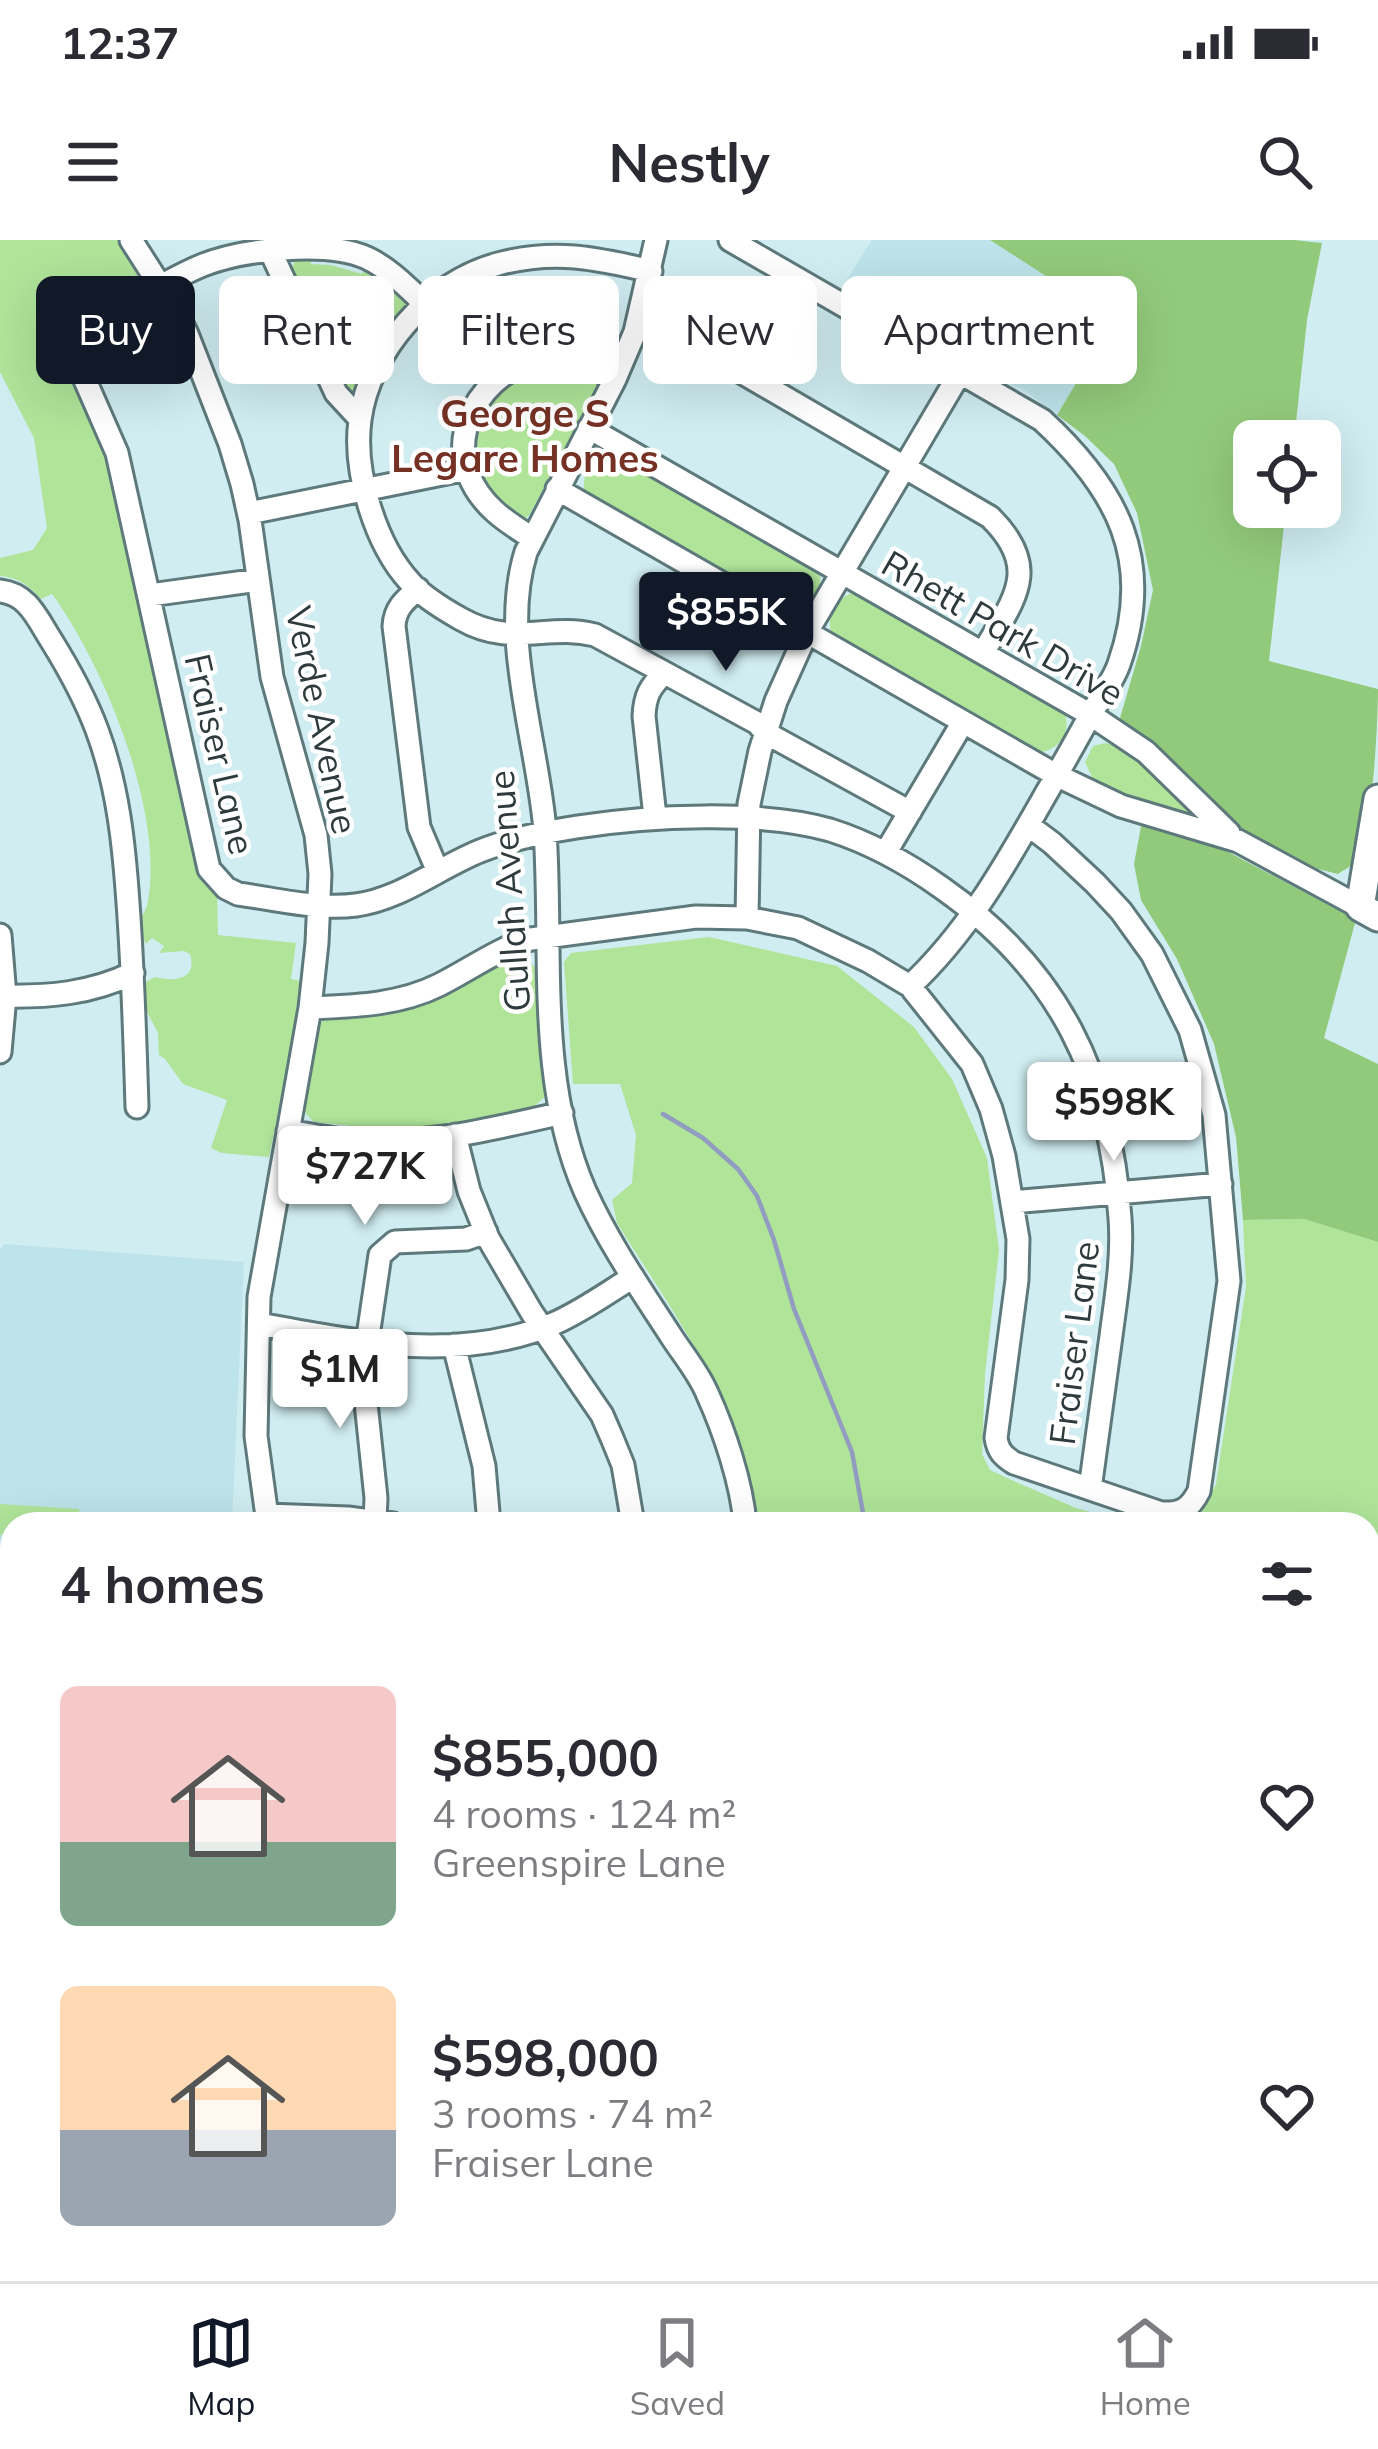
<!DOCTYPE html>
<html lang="en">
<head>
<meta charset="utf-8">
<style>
  :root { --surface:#fff; --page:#f2f2f3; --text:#2b2b33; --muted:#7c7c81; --line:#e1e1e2; --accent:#111827 }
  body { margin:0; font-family:Mulish,sans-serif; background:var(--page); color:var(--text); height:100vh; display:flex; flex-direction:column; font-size:45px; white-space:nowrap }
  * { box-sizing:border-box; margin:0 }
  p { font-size:39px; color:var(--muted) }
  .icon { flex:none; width:66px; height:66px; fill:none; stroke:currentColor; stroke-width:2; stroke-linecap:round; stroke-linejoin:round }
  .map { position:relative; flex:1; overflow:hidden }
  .details { position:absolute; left:0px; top:1272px; width:1380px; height:771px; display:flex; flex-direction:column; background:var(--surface); border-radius:36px 36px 0 0; box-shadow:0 12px 48px #0002 }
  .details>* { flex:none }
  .banner { position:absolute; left:36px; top:36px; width:1308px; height:108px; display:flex; gap:24px }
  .fabs { position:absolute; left:1233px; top:180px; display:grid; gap:24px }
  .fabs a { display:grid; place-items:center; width:108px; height:108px; border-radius:18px; background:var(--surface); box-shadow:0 12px 48px #0002; font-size:60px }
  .price { position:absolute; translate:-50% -102px; padding:0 27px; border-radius:12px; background:#fff; color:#222; font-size:39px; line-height:78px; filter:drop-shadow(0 3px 6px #0008) }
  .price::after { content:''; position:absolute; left:50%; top:72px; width:36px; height:27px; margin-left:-18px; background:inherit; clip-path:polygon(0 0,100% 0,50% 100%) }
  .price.current { background:var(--accent); color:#fff }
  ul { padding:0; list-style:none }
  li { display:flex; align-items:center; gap:36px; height:300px; padding:0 60px }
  li span { display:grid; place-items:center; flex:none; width:336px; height:240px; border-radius:18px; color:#555 }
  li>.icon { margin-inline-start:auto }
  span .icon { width:144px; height:144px; fill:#fffc; stroke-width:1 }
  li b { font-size:51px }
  h2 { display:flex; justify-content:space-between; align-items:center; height:144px; padding:0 60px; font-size:51px }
  .tag { padding:0 42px; border-radius:18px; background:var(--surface); box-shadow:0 12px 48px #0002; font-size:42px; line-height:108px }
  .tag.current { background:var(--accent); color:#fff }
  .status { display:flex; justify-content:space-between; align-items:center; height:84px; padding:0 60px; background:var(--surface); direction:ltr }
  .status svg { height:33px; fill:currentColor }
  header { display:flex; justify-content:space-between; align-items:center; height:156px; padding:0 60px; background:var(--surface); font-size:54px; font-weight:700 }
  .dock { display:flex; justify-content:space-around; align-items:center; height:168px; border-top:3px solid var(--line); background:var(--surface); font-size:33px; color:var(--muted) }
  .dock a { display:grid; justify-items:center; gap:6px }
  .dock .current { color:var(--accent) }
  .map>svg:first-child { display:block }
</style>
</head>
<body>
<div class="status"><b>12:37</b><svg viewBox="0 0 49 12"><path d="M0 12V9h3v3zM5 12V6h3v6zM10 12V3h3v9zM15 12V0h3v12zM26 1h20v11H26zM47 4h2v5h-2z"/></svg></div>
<header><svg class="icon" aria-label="menu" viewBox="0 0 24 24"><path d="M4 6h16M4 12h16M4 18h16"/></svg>Nestly<svg class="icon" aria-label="search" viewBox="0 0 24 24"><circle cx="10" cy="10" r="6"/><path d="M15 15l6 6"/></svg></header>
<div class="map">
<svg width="1378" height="2041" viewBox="0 0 1378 2041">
  <rect width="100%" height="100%" fill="#d0edf1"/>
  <path fill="#bde4ea" d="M872,0H990L1114,80L1057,175L1023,149L980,132L841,49Z
    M4,1004L244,1022L232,1284H12V1406L0,1404V1010Z"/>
  <path fill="#afe499" d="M0,0H119L144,46L74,93L109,202L217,651L218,695L296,703L291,739L300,741L291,810L269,917L222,913L211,908L227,860L183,844L165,819L159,815L158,793L143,764L144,743L155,737C174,742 198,740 190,714L184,711L159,713L164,706L152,698L146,704L137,686C140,678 147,670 148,661C164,572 104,425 52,354L41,359C29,346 18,337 0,336V318L33,310L47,288L34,198L0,132Z
    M310,18L311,24L331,25L362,34L365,29C382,35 407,52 407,72L359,151L351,152L343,147L329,116H342L343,110L313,51L297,53L289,33L295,21Z
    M533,127L578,128L597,140V146L530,274L524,280H515L482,248L473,207L475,187L494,153Z
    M613,210L819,326C825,347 813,372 791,373L584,255C583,231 587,218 613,210Z
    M860,351L1063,468C1073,491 1061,510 1037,513L836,400C820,380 837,354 860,351Z
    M1116,501L1130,510L1198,576L1197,580L1155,571L1091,542L1092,537L1085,522L1093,506L1105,503L1113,505Z
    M709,697L837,726L914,787L952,839L987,918L999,1010L985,1134L982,1214L990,1230L1007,1238L1076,1268L1134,1284H756C754,1269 753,1253 749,1238C727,1145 667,1063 617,983L612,960L632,943L636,895L620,844H573L564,722L571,713Z
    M523,717L535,727L540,749V815L547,855L532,868L446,885L388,890L314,882L306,874L303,864L314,791L326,777L440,755L510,719Z
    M1304,979L1378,1002V2007L1368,2002V1284H1191L1200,1276L1216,1244L1246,1047L1243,980Z
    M0,1264L79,1269L81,1284H12V1295H0Z"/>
  <path fill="#92ca7b" d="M990,0H1294L1322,3L1307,80L1294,201H1254V267H1286L1269,421L1378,449C1378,482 1373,599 1354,623C1350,627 1342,631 1338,634L1310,627L1233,587L1118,485L1141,406L1153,350L1137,273L1114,224L1085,196L1057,175L1114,80Z
    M1142,581L1198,596L1351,677L1355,683L1324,798L1378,824V1002L1304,979L1243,980L1236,897L1214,804L1177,719L1141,660L1134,624Z"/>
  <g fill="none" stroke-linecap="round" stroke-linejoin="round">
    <path stroke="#919cc0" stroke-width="4.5" d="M663,874L703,898L738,929L757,956L774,1000L794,1069L852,1212L865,1284
      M1368,1872L1378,1878"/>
    <defs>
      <path id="street" d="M131,0L175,69L187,94L230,204L242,244L250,280L272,437L316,595L320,634L317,703L310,768L259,1057L256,1196L268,1284
        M656,0L635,92L615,139L526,312C499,398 538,502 545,591C553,709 536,839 585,951C609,1004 642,1051 673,1099C685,1117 699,1134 707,1153C724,1190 742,1244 745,1284
        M730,0L1042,180C1118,250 1155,321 1119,424C1113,441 1101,457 1092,472C1077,499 1062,526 1047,552C1007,622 969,691 910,746
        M271,12L336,153L360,179
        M651,31C596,18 554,9 498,24C430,42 369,110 360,180C353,231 375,304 410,342C422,356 445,370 461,379C512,408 547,383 595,395L757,483L766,493L910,572
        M425,64C407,47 390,29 367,18C327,0 244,9 203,25C164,41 126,67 89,87L76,101L74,115L117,213L209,629L226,648L238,654C276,659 317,670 356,665C401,659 438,628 480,611C510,599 545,592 577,587C648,576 761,570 830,590C871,603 907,623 942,648C1060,731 1110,836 1120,978C1123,1018 1116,1057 1111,1096C1104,1147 1097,1198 1090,1249
        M640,73L990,277C1043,329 1013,360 983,413
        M589,188L1091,475L1146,512L1229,593
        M557,249L1056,535L1121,566L1238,601L1360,667
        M249,273L467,229
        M532,298C505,281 480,265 468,233C447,175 504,111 564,118C582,120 599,131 615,139
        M418,349C405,360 395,368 394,386L419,587L438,632
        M0,351C28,354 37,378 51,400C69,429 85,458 97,490C118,546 124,605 128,663C133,731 135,799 137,867
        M150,355L258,340
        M655,577L644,476C645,455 650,447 664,433
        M886,612L963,482
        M747,678L749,564L760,511L776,461L807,392L960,133
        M0,695L5,756L0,812
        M0,756C48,757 90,754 133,733
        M310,768C354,766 399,765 439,745C471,729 497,709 531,699L696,677L747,678L798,688L868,721L910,746L972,824L991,869L1004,916L1018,999L1017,1040L996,1198C998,1211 1003,1216 1014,1223L1161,1273C1181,1274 1190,1269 1199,1251L1229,1041L1214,875L1190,790L1152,714L1121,671L1095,643L1052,603L1028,585
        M288,891C306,894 325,898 344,900C417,908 492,889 562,873
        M455,895L469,951L488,998L532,1073L602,1175L612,1198L623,1225L633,1284
        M1012,962L1221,944
        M259,1084C355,1102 459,1123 553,1084C581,1072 607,1053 633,1037
        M454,1105L484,1226L489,1284
        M266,1275L348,1278L393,1284
        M375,1280L376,1258L366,1163L367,1103L380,1015L395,1002L466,999L486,992
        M0,1746L12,1748
        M0,1896L12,1899
        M686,2031L733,2041
        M664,2041L667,2031"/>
      <path id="secondary" d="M1378,559L1360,667L1378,677
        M0,1430L12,1433
        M1353,2031L1373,2041"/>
    </defs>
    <use href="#street" stroke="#5e797c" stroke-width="27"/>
    <use href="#secondary" stroke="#5e797c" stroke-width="33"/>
    <use href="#street" stroke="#fff" stroke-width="21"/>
    <use href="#secondary" stroke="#fff" stroke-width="27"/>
    <path stroke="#4d5c5e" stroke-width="4.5" stroke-dasharray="18 9" stroke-linecap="butt" d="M0,2010L12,2007
      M281,2031L309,2041
      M334,2031L355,2041"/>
  </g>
  <g text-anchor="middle" stroke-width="9" stroke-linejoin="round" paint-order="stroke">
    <g font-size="36" fill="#2e3a3c" stroke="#fff">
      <text transform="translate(1003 388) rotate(30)" y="13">Rhett Park Drive</text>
      <text transform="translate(322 480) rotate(78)" y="13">Verde Avenue</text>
      <text transform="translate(220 514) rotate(77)" y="13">Fraiser Lane</text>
      <text transform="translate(509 651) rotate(-94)" y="13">Gullah Avenue</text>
      <text transform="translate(1074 1103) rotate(-83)" y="13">Fraiser Lane</text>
    </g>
    <g font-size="39" font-weight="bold" fill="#753124" stroke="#fff">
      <text x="525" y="187">George S<tspan x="525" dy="45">Legare Homes</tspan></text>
    </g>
  </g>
</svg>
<div class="fabs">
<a><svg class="icon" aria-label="locate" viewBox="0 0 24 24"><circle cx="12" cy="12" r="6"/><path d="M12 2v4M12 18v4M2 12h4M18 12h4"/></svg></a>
</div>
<b class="price current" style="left:726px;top:434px">$855K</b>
<b class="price" style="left:1114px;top:924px">$598K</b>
<b class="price" style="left:365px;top:988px">$727K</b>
<b class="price" style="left:340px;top:1191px">$1M</b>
<div class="banner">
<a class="tag current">Buy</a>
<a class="tag">Rent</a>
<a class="tag">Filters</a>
<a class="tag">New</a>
<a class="tag">Apartment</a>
</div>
<section class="details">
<h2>4 homes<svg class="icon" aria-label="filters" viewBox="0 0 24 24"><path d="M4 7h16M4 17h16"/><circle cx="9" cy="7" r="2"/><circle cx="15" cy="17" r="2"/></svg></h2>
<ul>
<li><span style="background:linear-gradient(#f6c9c9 65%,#7fa58c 0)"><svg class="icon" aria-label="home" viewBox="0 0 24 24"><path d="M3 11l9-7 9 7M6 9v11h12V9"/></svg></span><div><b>$855,000</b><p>4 rooms · 124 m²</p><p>Greenspire Lane</p></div><svg class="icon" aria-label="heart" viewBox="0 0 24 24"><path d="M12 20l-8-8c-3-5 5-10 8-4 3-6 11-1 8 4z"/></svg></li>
<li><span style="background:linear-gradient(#ffd9b3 60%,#9aa5b1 0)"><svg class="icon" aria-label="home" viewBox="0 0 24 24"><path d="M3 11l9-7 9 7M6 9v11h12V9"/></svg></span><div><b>$598,000</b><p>3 rooms · 74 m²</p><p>Fraiser Lane</p></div><svg class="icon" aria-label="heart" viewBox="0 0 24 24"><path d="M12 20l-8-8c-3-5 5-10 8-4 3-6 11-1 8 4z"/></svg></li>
</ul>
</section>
</div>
<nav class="dock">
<a class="current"><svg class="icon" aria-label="map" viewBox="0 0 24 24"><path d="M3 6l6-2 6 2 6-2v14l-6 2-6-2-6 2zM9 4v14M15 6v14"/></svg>Map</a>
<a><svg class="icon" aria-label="saved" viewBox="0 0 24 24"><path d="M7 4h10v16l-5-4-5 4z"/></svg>Saved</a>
<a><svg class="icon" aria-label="home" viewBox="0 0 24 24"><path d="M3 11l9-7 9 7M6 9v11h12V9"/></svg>Home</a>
</nav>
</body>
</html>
